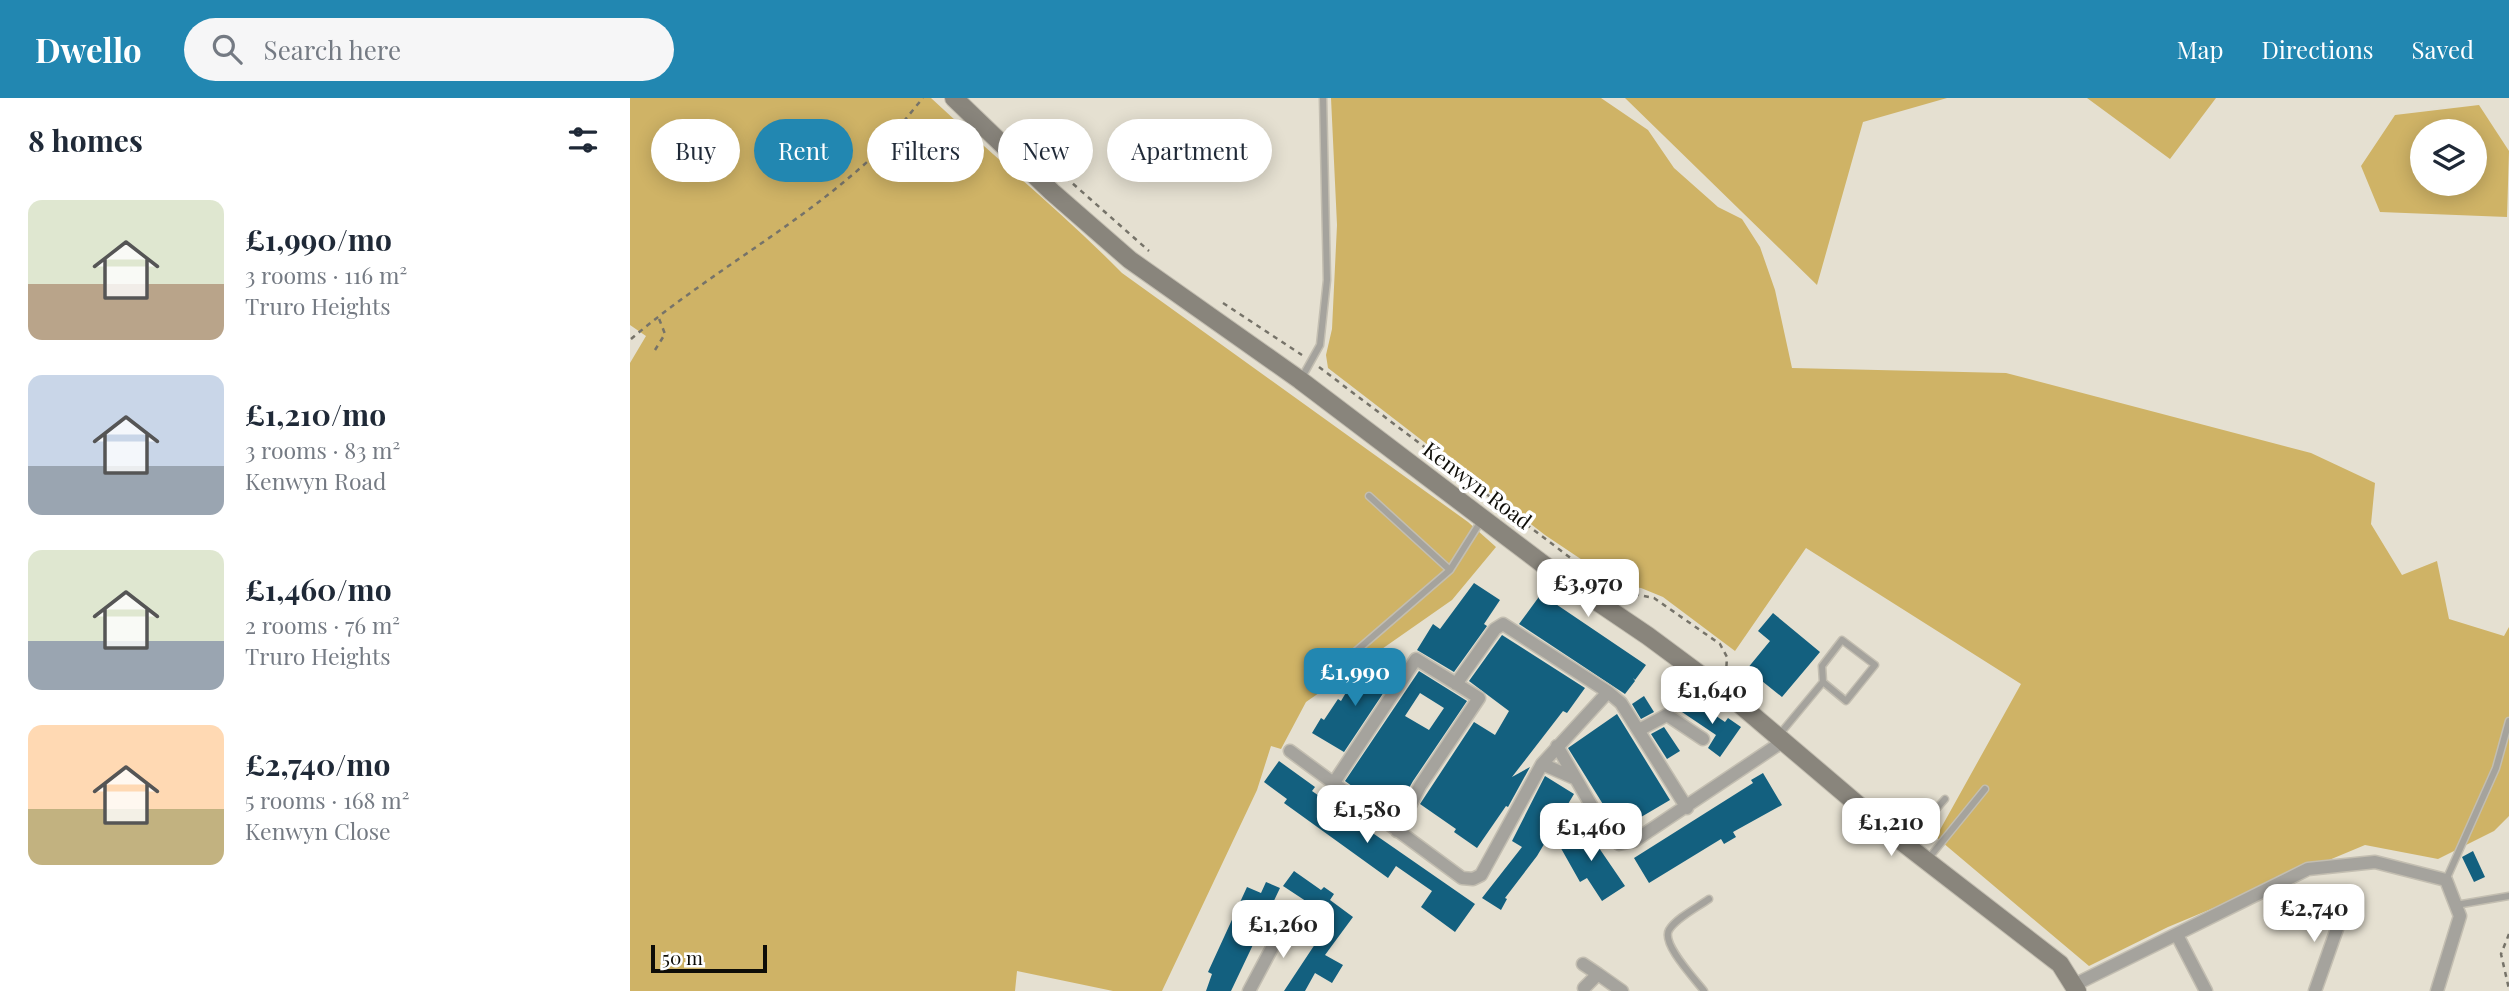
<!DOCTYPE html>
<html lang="en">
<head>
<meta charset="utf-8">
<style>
  :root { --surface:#fff; --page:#f6f6f7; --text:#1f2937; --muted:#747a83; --accent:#2287b1 }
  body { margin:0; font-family:"Playfair Display",serif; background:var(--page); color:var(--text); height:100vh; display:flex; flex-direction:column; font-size:26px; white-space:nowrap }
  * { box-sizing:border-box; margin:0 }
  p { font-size:23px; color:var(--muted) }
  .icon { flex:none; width:38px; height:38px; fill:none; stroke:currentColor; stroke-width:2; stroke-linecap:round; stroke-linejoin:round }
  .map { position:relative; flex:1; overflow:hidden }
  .drawer { display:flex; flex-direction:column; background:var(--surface); width:630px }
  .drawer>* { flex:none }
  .banner { position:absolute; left:21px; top:21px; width:665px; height:63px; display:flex; gap:14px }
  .buttons { position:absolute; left:1780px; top:21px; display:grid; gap:14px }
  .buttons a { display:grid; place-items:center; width:77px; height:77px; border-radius:50%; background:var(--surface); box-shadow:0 4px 18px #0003; font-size:35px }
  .scale { position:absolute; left:21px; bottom:18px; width:116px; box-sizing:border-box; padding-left:7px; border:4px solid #0e0d08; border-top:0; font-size:19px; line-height:24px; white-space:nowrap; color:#0e0d08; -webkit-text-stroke:5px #fff; paint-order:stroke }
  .price { position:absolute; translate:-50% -60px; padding:0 16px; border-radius:14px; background:#fff; color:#222; font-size:23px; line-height:46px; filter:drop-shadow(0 2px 4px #0008) }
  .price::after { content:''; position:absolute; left:50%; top:42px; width:21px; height:16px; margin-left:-10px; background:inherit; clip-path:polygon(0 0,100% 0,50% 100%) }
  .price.current { background:var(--accent); color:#fff }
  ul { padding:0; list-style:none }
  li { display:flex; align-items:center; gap:21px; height:175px; padding:0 28px }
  li span { display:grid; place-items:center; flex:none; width:196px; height:140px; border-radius:14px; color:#555 }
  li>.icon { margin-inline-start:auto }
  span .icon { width:84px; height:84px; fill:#fffc; stroke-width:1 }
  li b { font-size:30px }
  h2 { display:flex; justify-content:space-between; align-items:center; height:84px; padding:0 28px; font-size:30px }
  .chip { padding:0 24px; border-radius:32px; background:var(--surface); box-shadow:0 4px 18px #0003; font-size:24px; line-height:63px }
  .chip.current { background:var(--accent); color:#fff }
  header { display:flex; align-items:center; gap:42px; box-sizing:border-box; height:98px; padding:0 35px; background:var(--accent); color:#fff }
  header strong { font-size:33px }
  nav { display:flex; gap:38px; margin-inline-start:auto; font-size:24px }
  .search { width:490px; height:63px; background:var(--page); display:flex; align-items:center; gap:18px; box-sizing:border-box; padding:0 24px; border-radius:38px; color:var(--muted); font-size:26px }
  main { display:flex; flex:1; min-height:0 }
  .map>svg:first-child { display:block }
</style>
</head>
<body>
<header>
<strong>Dwello</strong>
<div class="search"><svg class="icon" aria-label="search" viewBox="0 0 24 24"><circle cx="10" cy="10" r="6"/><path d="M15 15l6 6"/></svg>Search here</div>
<nav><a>Map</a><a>Directions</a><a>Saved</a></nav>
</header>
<main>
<section class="drawer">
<h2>8 homes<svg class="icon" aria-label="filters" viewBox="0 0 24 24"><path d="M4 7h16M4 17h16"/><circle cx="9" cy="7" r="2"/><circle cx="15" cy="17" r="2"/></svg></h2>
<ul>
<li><span style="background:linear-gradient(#dfe7d0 60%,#b9a48a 0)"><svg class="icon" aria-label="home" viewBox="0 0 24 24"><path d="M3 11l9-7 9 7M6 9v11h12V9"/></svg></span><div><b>£1,990/mo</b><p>3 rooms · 116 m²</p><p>Truro Heights</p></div></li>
<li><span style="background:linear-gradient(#c9d6e8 65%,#9aa5b1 0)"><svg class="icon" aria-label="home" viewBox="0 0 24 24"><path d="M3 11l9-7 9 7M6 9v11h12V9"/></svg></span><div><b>£1,210/mo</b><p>3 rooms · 83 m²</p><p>Kenwyn Road</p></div></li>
<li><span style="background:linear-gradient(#dfe7d0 65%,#9aa5b1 0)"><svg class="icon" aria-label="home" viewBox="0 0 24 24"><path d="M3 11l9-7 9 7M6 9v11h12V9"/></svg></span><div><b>£1,460/mo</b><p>2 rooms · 76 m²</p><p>Truro Heights</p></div></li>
<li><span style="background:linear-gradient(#ffd9b3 60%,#c2b280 0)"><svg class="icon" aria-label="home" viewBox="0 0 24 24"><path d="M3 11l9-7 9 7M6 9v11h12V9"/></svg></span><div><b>£2,740/mo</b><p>5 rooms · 168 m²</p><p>Kenwyn Close</p></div></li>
</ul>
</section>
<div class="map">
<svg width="1879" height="893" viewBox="0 0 1879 893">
  <rect width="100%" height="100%" fill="#e5e0d1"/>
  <path fill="#cfb366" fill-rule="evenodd" d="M0,0H301C364,59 432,114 492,175L838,424L866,449L822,502L676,604L651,651L641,648L627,692L532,893H483L387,873L385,893H0V265L16,238L0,227Z
    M701,0H971L1018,32L1044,70L1088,109L1112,121L1130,149L1145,192L1162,270L1376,275L1681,355L1745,385L1741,426L1772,477L1807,463L1819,521L1874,538L1879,529V718L1864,733L1808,761L1735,747L1538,829L1459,868L1306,739L1391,586L1176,450L1105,553L1033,499L1011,490L991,488L915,437L698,270L696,257L702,231L707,127Z
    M995,0H1317L1233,24L1187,187Z
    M1457,0H1586L1540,61Z
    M1849,7L1879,53L1877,119L1750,114L1731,68L1765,17ZM1792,33H1844V86H1792Z"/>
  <path fill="#13607f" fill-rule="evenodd" d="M844,485L870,502L854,526L857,528L824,574L787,552L803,526L810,531Z
    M911,496L1016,567L1005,582L1003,580L1005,583L995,596L889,526Z
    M1143,515L1190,554L1152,599L1117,571L1140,543L1128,533Z
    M872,537L955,590L937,615L933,613L882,679L900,669L878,709L876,708L847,750L824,734L826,731L790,706L844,624L865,637L879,613L839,583Z
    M762,557L774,564L714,654L682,635L691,620L694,622L708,601L711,603L724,581L740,592Z
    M789,573L837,603L783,683L763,718L715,683ZM790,595L814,610L799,632L775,618Z
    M1014,598L1024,614L1011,621L1002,606Z
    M1058,599L1095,624L1098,620L1111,629L1090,659L1078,650L1086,637L1049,612Z
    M987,616L1040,702L989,732L938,650Z
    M1034,629L1050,653L1037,661L1021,636Z
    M649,663L685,689L682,693L845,806L825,834L791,809L802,793L766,768L758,780L654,705L657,701L634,684Z
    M1133,675L1152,707L1103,734L1106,739L1094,746L1091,741L1019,785L1004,760L1123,685L1121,682Z
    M915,678L944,696L907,758L875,800L877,801L871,812L852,800L892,749L882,743Z
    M954,728L995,788L972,803L957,780L950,784L928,745Z
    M1843,753L1855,779L1844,784L1832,759Z
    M664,773L691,792L694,789L704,796L700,802L723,819L695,857L713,867L702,885L685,875L675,893H654L699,825L694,822L697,817L653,788Z
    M636,784L650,790L601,893H576L582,876L578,874L617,789L631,795Z"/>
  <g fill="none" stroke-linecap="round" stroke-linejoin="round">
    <defs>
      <path id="lane" d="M671,281L690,247L697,182L693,0
        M739,398L820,472
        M725,554L820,472L851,423
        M1149,637L1193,584L1216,603L1245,567L1212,542L1192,568L1193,584
        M1276,745L1315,701
        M1298,761L1355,691
        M1816,782L1866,670L1879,623
        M1826,807L1879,798
        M1074,893C1065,881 1031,846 1039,832C1046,820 1068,809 1079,801"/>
      <path id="street" d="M826,586L865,531L873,526L978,594
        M1009,632L1037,617L1073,641
        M927,648L979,738L989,746L1004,743L1155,642
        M660,653L832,780L843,781L851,777L912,666L978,594L991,605L1057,710
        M912,666L944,680
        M703,686L786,561L849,600L790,688L767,733
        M1547,837L1576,893
        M953,866L968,876L954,890
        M968,876L992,893
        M1444,887L1678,771L1745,764L1816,782L1830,818L1807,893
        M619,893L660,816
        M1685,893L1714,811"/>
      <path id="secondary" d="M324,0L422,94L500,162L670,282L922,473L1018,538L1107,604L1267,740L1430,866L1447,893"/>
    </defs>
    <use href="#lane" stroke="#c3beb1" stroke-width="9"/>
    <use href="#street" stroke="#c3beb1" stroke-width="15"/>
    <use href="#secondary" stroke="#c3beb1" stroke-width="20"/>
    <path stroke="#767369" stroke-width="2.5" stroke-dasharray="5 5" stroke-linecap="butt" d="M398,46L519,153
      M593,205L672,257
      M1,241C76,177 163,131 237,64C257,46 275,21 293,0
      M25,252L35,236L28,218
      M689,269L967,480L989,493L1024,500L1090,546L1097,559L1096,575
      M1879,836L1871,856L1879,891"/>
    <use href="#lane" stroke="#a5a39d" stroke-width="6"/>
    <use href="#street" stroke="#a5a39d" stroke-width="12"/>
    <use href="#secondary" stroke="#89857c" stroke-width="18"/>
  </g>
  <g text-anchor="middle" stroke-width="7" stroke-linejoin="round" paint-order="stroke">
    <g font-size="21" fill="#0e0d08" stroke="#fff">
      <text transform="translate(847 388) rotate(37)" y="7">Kenwyn Road</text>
    </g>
  </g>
</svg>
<div class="buttons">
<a><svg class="icon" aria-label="layers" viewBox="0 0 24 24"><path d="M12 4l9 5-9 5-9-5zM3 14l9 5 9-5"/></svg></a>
</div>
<div class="scale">50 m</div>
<b class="price" style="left:958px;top:521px">£3,970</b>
<b class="price current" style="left:725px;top:610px">£1,990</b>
<b class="price" style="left:1082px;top:628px">£1,640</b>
<b class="price" style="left:737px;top:747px">£1,580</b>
<b class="price" style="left:1261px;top:760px">£1,210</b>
<b class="price" style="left:961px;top:765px">£1,460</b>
<b class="price" style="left:1684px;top:846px">£2,740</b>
<b class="price" style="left:653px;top:862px">£1,260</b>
<div class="banner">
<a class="chip">Buy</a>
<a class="chip current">Rent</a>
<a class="chip">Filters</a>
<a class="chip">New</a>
<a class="chip">Apartment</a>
</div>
</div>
</main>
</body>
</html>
